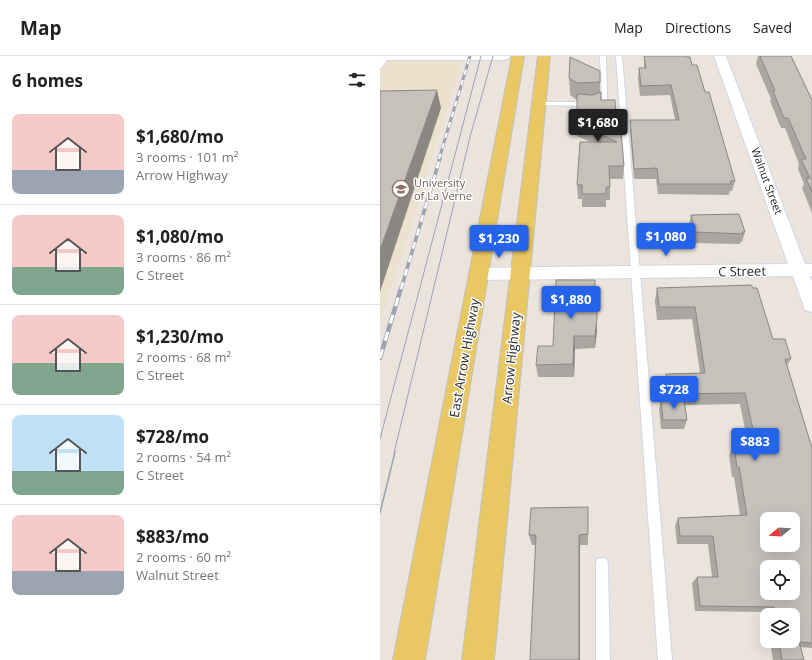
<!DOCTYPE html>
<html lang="en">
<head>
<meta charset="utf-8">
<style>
  :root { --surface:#fff; --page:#f6f6f6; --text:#202124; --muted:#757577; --line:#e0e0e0; --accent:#2563eb }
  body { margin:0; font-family:"Open Sans",sans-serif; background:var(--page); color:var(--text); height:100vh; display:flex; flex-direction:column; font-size:15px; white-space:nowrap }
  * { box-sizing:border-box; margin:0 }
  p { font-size:13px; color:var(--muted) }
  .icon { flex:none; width:22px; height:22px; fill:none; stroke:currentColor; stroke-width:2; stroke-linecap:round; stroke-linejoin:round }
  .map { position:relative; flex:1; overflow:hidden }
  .sheet { display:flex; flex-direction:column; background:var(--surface); width:380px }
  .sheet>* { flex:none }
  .needle { width:26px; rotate:252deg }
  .fabs { position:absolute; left:380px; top:456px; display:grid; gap:8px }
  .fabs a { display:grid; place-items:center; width:40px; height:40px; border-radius:8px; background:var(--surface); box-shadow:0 4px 16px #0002; font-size:20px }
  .price { position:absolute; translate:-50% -34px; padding:0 9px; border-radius:4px; background:var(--accent); color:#fff; font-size:13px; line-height:26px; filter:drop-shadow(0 1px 2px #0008) }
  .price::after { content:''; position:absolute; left:50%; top:24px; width:12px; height:9px; margin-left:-6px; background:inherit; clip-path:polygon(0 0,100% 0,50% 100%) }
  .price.selected { background:#222; color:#fff }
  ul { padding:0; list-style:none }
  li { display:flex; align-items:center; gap:12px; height:100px; padding:0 12px }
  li+li { border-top:1px solid var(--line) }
  li span { display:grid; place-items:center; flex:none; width:112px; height:80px; border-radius:8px; color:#555 }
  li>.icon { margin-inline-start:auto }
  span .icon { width:48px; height:48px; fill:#fffc; stroke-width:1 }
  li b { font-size:17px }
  h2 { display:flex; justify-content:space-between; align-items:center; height:48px; padding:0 12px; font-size:17px }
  header { display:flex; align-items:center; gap:24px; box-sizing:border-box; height:56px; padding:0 20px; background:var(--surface); border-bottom:1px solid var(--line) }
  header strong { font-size:19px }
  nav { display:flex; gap:22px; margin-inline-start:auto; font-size:14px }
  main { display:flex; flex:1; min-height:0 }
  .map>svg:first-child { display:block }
</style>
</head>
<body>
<header>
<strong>Map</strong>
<nav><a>Map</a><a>Directions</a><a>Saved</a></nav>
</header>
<main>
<section class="sheet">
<h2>6 homes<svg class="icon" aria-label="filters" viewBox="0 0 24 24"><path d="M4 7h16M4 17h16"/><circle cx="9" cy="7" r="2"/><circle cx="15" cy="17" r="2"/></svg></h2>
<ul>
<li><span style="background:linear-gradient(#f6c9c9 70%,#9aa5b1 0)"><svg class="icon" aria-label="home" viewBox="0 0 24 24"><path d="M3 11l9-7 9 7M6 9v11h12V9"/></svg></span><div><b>$1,680/mo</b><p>3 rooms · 101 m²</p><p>Arrow Highway</p></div></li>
<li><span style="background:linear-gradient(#f6c9c9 65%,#7fa58c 0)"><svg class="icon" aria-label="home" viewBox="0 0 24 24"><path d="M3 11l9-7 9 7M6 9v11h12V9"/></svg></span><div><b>$1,080/mo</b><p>3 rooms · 86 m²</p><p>C Street</p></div></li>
<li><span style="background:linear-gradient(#f6c9c9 60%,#7fa58c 0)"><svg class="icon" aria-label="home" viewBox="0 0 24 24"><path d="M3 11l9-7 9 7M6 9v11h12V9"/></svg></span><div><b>$1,230/mo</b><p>2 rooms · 68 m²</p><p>C Street</p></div></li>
<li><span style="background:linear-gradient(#bfe0f5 70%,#7fa58c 0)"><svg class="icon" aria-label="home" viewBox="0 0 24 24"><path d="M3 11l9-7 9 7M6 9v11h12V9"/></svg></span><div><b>$728/mo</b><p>2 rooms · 54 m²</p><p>C Street</p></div></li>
<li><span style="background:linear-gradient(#f6c9c9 70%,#9aa5b1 0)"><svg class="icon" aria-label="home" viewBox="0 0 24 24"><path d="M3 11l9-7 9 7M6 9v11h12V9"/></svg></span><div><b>$883/mo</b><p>2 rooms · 60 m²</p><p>Walnut Street</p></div></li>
</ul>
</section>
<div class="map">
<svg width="432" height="604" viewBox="0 0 432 604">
  <rect width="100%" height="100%" fill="#ebe4dc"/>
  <path fill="#ece1cc" d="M0,0H84L0,267Z"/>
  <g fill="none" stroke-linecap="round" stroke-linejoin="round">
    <defs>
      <path id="lane" d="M3,0H9L2,11L0,12V5Z
        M220,0H226L227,46L212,50L156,49L155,48L158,46H212L222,44Z
        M236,0H242L292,604H278Z
        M222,502L227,503L228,508L230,604H216V508L217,503Z"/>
      <path id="street" d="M334,0H346L425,208H432V220H430L432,225V256L425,254L413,220L99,224L93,222L90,218L93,214L99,212L408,208Z"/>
      <path id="secondary" d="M0,0H130L128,3L124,4H0Z"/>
      <path id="primary" d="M132,0H144L45,604H13Z
        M158,0H170L114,604H82Z"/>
    </defs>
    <use href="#lane" stroke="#d1d4e1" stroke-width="2"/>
    <use href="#street" stroke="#d1d4e1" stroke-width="2"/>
    <use href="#secondary" stroke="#d1d4e1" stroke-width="2"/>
    <use href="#primary" stroke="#c3c3c3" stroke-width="2"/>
    <use href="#lane" fill="#fff" fill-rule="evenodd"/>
    <use href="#street" fill="#fff" fill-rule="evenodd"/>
    <use href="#secondary" fill="#fff" fill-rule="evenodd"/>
    <use href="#primary" fill="#e9c762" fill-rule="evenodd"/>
    <path stroke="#9fa2b3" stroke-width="1" d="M0,383L101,0
      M14,397L90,81L113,0"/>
    <path stroke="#9fa2b3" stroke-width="1.5" d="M0,457L15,396"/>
    <defs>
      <path id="rail-far2" d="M59,103L90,0"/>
      <path id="rail-far1" d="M21,233L60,102"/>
      <path id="rail" d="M0,302L21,232"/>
    </defs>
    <use href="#rail-far2" stroke="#9fa2b3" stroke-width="3"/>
    <use href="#rail-far1" stroke="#9fa2b3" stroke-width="3.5"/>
    <use href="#rail" stroke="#9fa2b3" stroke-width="4.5"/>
    <use href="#rail-far2" stroke="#fff" stroke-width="2" stroke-dasharray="5.5" stroke-linecap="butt"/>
    <use href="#rail-far1" stroke="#fff" stroke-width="2.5" stroke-dasharray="7" stroke-linecap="butt"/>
    <use href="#rail" stroke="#fff" stroke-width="3" stroke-dasharray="9" stroke-linecap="butt"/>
  </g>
  <path fill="#aaa6a1" d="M264,0L312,9L325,36L355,125L352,135H350L349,139L278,138L276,123H254L250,75V64H295L290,39L260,40L258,22L259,12H264Z
    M378,0H411L432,44V157L422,132L424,128L418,113L419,108L405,72H401L390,45L391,43L376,8Z
    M189,22L220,26V36L221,44L236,62L244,110L243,123H230V144H226V151H202V143H198L197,129L210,86L197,80V44L190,39Z
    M311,159L365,176L362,186H360V188L313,187L309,169Z
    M215,231L217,275L215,292L195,293L194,321H158L156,309L173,290Z
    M277,232L393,283L411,303L407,309L432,392V592L420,591L424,604H393L390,585H413V559H387V556L315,555L312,527L317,521H332L328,488H297L295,470L298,462L360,459L354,421H352L349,399L351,394V389L356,378H366L360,348L305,349L307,364L304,373H281L279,353L281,344H286L284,330L286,318L320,317L312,263L277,264L275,245Z
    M208,462V489H152L149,479Z"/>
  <path fill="#8b8783" d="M57,34L61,52L0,236V194Z
    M217,262V275L215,292V280Z
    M194,280L195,293L194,321L193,308Z
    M199,479L200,489V604H199Z"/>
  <path fill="#c6c1bb" stroke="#8b8783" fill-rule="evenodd" d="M264,0H306V1H310L312,9H317L325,36H329L355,125H350L351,128H279L277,112L254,113L250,64H299L291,29L261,30L259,12H266Z
    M380,0H411L432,44V136L426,122H430L421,103H426L408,62H404L393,35H395Z
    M190,1L220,15V26L197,27L189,22Z
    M57,34L0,194V35Z
    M221,36V44H235L236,62H240L244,110H229L230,131H226V138H202V129H197L200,86H237L197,67V38L212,39Z
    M359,158L365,176H362L363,178L315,176L311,159Z
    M176,224H215V231H217V262L215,280H194L193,308L156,309L158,290H173Z
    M371,229L373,232H377L393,283H405L411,303H405L432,392V587L419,586L424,604H402L399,585H413V559H396L394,551L320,550L317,521H338L333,480H300L298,462L367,459L359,411H357L354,389H357L356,378H374L365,337L289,338L286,318L325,317L315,251H279L277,232ZM387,463H413V489H387ZM387,511H413V537H387Z
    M281,344H304L307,364H283Z
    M208,451V478L199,479V604H150L156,479H149L151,452Z"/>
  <defs>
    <symbol id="university-ring" viewBox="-11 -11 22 22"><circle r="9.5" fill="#fff" stroke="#8d6e63" stroke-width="1.5"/><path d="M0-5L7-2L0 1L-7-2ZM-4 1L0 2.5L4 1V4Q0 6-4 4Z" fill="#8d6e63"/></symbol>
  </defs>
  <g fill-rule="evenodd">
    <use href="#university-ring" x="11" y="123" width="20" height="20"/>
  </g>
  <g text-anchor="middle" stroke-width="3" stroke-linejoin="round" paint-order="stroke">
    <g font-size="11" fill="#292929" stroke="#fff">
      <text transform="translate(387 125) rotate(70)" y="4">Walnut Street</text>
    </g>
    <g font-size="11" fill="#785e54" stroke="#fff" text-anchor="start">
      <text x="34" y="131">University<tspan x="34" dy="13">of La Verne</tspan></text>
    </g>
    <g font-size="13" fill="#292929" stroke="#fff">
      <text transform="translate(362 215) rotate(-1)" y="5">C Street</text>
      <text transform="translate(84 302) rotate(-80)" y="5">East Arrow Highway</text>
      <text transform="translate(131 302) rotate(-84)" y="5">Arrow Highway</text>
    </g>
  </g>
</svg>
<div class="fabs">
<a><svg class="needle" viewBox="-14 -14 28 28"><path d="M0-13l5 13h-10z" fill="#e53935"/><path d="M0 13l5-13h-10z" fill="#757577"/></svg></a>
<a><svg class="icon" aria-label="locate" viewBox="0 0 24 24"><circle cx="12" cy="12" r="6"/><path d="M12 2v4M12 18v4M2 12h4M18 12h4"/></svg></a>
<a><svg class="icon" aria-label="layers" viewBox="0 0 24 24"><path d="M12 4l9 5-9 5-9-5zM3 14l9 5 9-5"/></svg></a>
</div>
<b class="price selected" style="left:218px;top:87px">$1,680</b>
<b class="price" style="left:286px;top:201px">$1,080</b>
<b class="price" style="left:119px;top:203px">$1,230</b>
<b class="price" style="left:191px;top:264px">$1,880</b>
<b class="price" style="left:294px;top:354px">$728</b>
<b class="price" style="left:375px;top:406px">$883</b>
</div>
</main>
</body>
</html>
